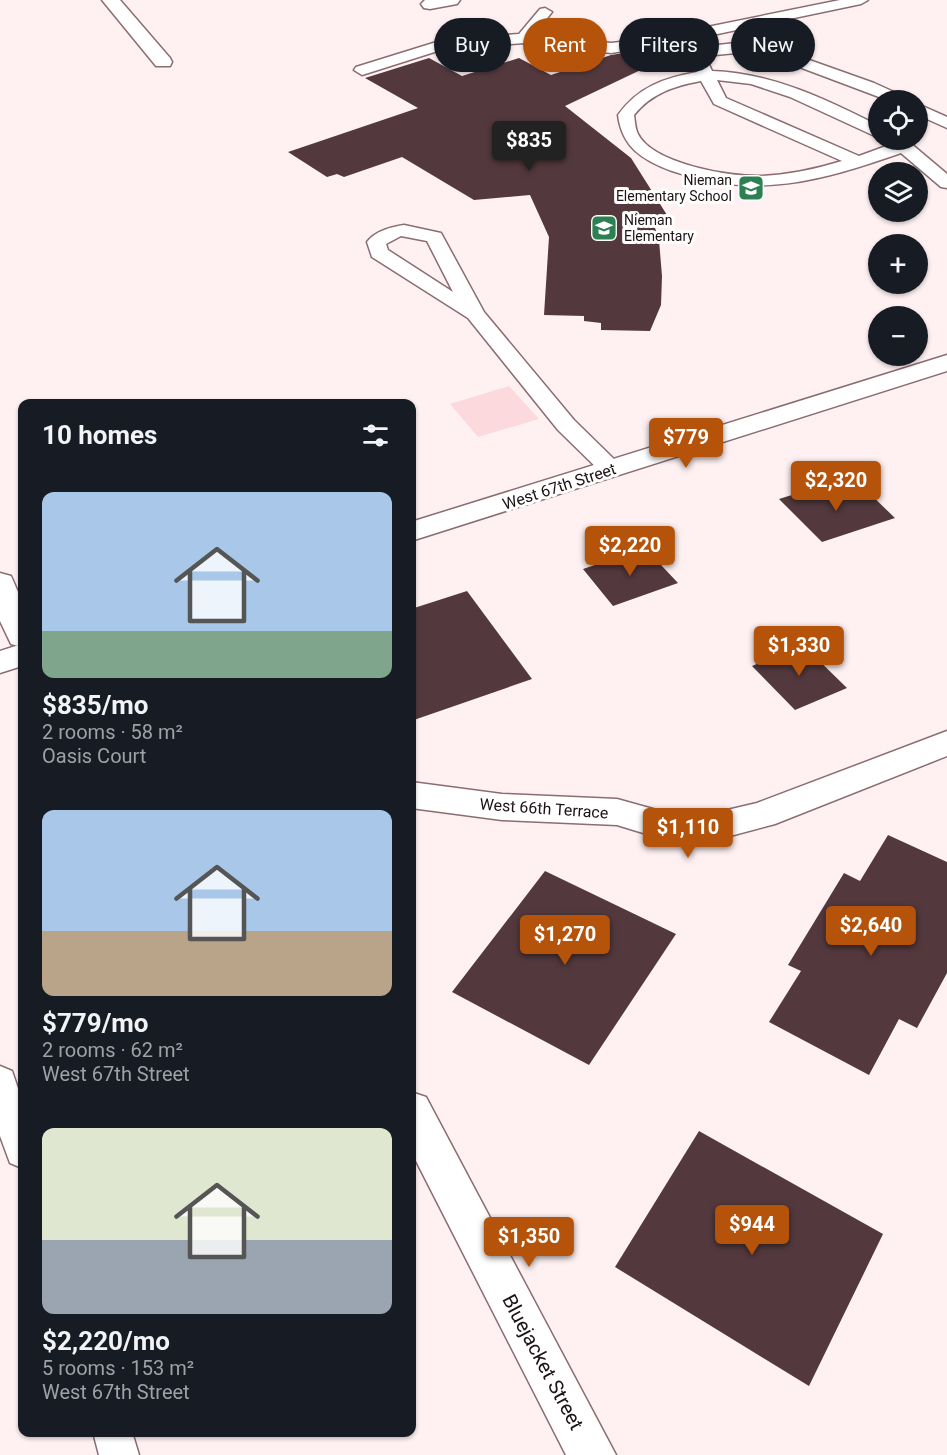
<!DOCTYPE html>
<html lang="en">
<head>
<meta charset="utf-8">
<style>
  :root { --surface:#171b24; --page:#20242c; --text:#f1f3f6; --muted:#9ea1a6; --accent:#b45309 }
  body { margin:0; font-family:Roboto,sans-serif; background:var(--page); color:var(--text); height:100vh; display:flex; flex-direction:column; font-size:22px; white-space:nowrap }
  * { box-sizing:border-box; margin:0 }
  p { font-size:20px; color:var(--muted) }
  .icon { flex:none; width:33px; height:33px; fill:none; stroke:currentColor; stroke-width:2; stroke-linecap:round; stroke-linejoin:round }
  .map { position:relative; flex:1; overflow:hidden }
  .side { position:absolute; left:18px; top:399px; width:398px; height:1038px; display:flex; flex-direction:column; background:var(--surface); border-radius:12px; box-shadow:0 2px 4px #0004 }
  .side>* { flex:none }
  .top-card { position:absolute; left:434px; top:18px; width:423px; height:54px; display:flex; gap:12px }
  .controls { position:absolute; left:868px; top:90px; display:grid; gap:12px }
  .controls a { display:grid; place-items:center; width:60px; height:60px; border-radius:50%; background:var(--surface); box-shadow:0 2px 4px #0004; font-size:30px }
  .price { position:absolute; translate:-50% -51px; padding:0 14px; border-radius:6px; background:var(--accent); color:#fff; font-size:20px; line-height:39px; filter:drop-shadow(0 2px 3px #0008) }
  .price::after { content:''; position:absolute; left:50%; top:36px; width:18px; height:14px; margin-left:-9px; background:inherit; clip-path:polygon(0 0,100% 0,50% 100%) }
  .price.current { background:#222; color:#fff }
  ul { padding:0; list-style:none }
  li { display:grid; align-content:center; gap:12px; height:318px; padding:0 24px }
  li span { display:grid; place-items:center; height:186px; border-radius:12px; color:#555 }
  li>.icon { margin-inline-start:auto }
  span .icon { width:108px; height:108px; fill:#fffc; stroke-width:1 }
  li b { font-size:26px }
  h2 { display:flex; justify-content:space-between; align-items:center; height:72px; padding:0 24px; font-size:26px }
  .chip { padding:0 21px; border-radius:27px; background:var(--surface); box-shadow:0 2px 4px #0004; font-size:21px; line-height:54px }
  .chip.current { background:var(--accent); color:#fff }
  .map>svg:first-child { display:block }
</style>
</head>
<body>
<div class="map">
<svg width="947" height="1455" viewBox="0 0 947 1455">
  <rect width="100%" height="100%" fill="#fff1f2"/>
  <path fill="#fcd9dd" d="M509,386L539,419L478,437L450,404Z"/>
  <path fill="#53393d" d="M642,50L649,66L565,106L631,158L667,215L651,216L659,240L662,276L661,305L650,331L601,330V323L584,321V316L544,315L549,237L530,195L474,200L402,157L344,177L337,174L327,177L288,152L418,108L365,78L429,58L462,76L519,58L551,75L611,55Z
    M817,487L829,499L864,488L895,518L822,542L779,499Z
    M645,548L678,583L613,606L583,569Z
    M467,591L532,679L411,721V609Z
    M803,645L847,688L795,710L752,666Z
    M888,835L947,862V973L917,1028L899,1019L869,1075L769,1022L801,971L788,965L844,873L860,881Z
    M545,871L676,934L589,1065L452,992Z
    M699,1131L883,1234L809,1386L615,1267Z"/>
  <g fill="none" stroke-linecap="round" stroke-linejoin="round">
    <defs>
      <path id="lane" d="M840,0H868L861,4L689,40L699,47L736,43L798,56L874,83L905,97L907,100H887L794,65L736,53L705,56L712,71C772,73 826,99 879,126V138L790,97L751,84L717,80L726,98L859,156L889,145L883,140H903L909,142L947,174V188L941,187L901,153C820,181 756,200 672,171C642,160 622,147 618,115C638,87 664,78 697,72L689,54L674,43L611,53L524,43L444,49L362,75L354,70L356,67L443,40L519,34L540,9L545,8L552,12L534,35L611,43L648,39ZM701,81L714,104L842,161C816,169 788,175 761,176C730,177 653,164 638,134C635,128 635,121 634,115C652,93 674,86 701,81Z
        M918,104L947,117V128L918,115Z
        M404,225L441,233L484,312L574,420L619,464L622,469L619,474L611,476L603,474L558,430L468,318L372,257L367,242C375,231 391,227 404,225ZM401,236L427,241L453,292L388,250L386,244Z
        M0,1066L12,1071L22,1100V1168L10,1163L0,1136Z
        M93,1432H132L139,1455H99Z"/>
      <path id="street" d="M102,0H120L170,58L172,62L170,66H156Z
        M425,0H460L457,4L430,9L424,8L421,4Z
        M0,573L11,576L22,601V647L11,644L0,621Z
        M947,731V756L775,824L689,847L617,825L502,820L411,808V782L502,794L617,799L689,819L757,803Z
        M411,1092L426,1097L616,1455H566L411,1151Z"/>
      <path id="secondary" d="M947,355V371L411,541V522Z
        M22,644V666L0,673V651Z"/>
    </defs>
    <use href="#lane" stroke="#8b6d71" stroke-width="3"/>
    <use href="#street" stroke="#8b6d71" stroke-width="3"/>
    <use href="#secondary" stroke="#8b6d71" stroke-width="3"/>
    <use href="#lane" fill="#fff" fill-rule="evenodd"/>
    <use href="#street" fill="#fff" fill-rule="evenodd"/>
    <use href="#secondary" fill="#fff" fill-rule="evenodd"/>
  </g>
  <defs>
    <symbol id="school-square" viewBox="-11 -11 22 22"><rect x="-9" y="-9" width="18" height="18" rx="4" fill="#2d8052" stroke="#fff"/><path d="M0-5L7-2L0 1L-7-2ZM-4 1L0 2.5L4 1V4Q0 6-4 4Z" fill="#fff"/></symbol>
  </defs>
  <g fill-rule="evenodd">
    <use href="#school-square" x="736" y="173" width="30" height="30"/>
    <use href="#school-square" x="589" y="213" width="30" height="30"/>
  </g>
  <g text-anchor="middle" stroke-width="6" stroke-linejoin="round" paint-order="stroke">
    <g font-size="14" fill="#1d1214" stroke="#fff" text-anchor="end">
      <text x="732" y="185">Nieman<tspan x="732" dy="16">Elementary School</tspan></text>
      <text x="624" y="225" text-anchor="start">Nieman<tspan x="624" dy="16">Elementary</tspan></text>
    </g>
    <g font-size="16" fill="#1d1214" stroke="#fff">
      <text transform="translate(559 486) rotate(-18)" y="6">West 67th Street</text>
      <text transform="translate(544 808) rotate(4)" y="6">West 66th Terrace</text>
    </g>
    <g font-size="20" fill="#1d1214" stroke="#fff">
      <text transform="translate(543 1362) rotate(62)" y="7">Bluejacket Street</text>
    </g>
  </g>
</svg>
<div class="controls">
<a><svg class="icon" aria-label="locate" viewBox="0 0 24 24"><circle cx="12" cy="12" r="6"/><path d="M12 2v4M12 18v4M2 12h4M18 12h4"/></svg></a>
<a><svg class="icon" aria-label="layers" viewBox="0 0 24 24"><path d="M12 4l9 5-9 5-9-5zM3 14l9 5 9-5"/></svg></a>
<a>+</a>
<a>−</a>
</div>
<b class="price current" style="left:529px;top:172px">$835</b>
<b class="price" style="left:686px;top:469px">$779</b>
<b class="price" style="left:836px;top:512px">$2,320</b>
<b class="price" style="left:630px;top:577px">$2,220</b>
<b class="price" style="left:799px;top:677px">$1,330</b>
<b class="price" style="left:688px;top:859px">$1,110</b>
<b class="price" style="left:871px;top:957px">$2,640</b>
<b class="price" style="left:565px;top:966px">$1,270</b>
<b class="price" style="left:752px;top:1256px">$944</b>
<b class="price" style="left:529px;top:1268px">$1,350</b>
<div class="top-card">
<a class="chip">Buy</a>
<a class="chip current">Rent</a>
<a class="chip">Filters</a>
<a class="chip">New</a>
</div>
<section class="side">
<h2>10 homes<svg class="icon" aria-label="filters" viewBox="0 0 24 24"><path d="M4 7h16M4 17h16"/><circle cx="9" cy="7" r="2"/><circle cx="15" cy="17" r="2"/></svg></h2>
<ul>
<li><span style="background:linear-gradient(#a9c7e8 75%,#7fa58c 0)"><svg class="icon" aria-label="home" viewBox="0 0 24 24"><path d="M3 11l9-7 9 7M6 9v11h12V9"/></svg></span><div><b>$835/mo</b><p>2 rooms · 58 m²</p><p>Oasis Court</p></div></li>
<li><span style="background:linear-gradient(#a9c7e8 65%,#b9a48a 0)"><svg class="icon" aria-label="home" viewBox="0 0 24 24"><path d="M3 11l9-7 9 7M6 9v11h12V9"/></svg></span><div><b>$779/mo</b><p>2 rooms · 62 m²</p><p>West 67th Street</p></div></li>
<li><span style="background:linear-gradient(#dfe7d0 60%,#9aa5b1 0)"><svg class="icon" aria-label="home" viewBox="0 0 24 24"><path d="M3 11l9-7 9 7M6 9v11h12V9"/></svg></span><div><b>$2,220/mo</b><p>5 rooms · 153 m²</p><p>West 67th Street</p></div></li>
</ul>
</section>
</div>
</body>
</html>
